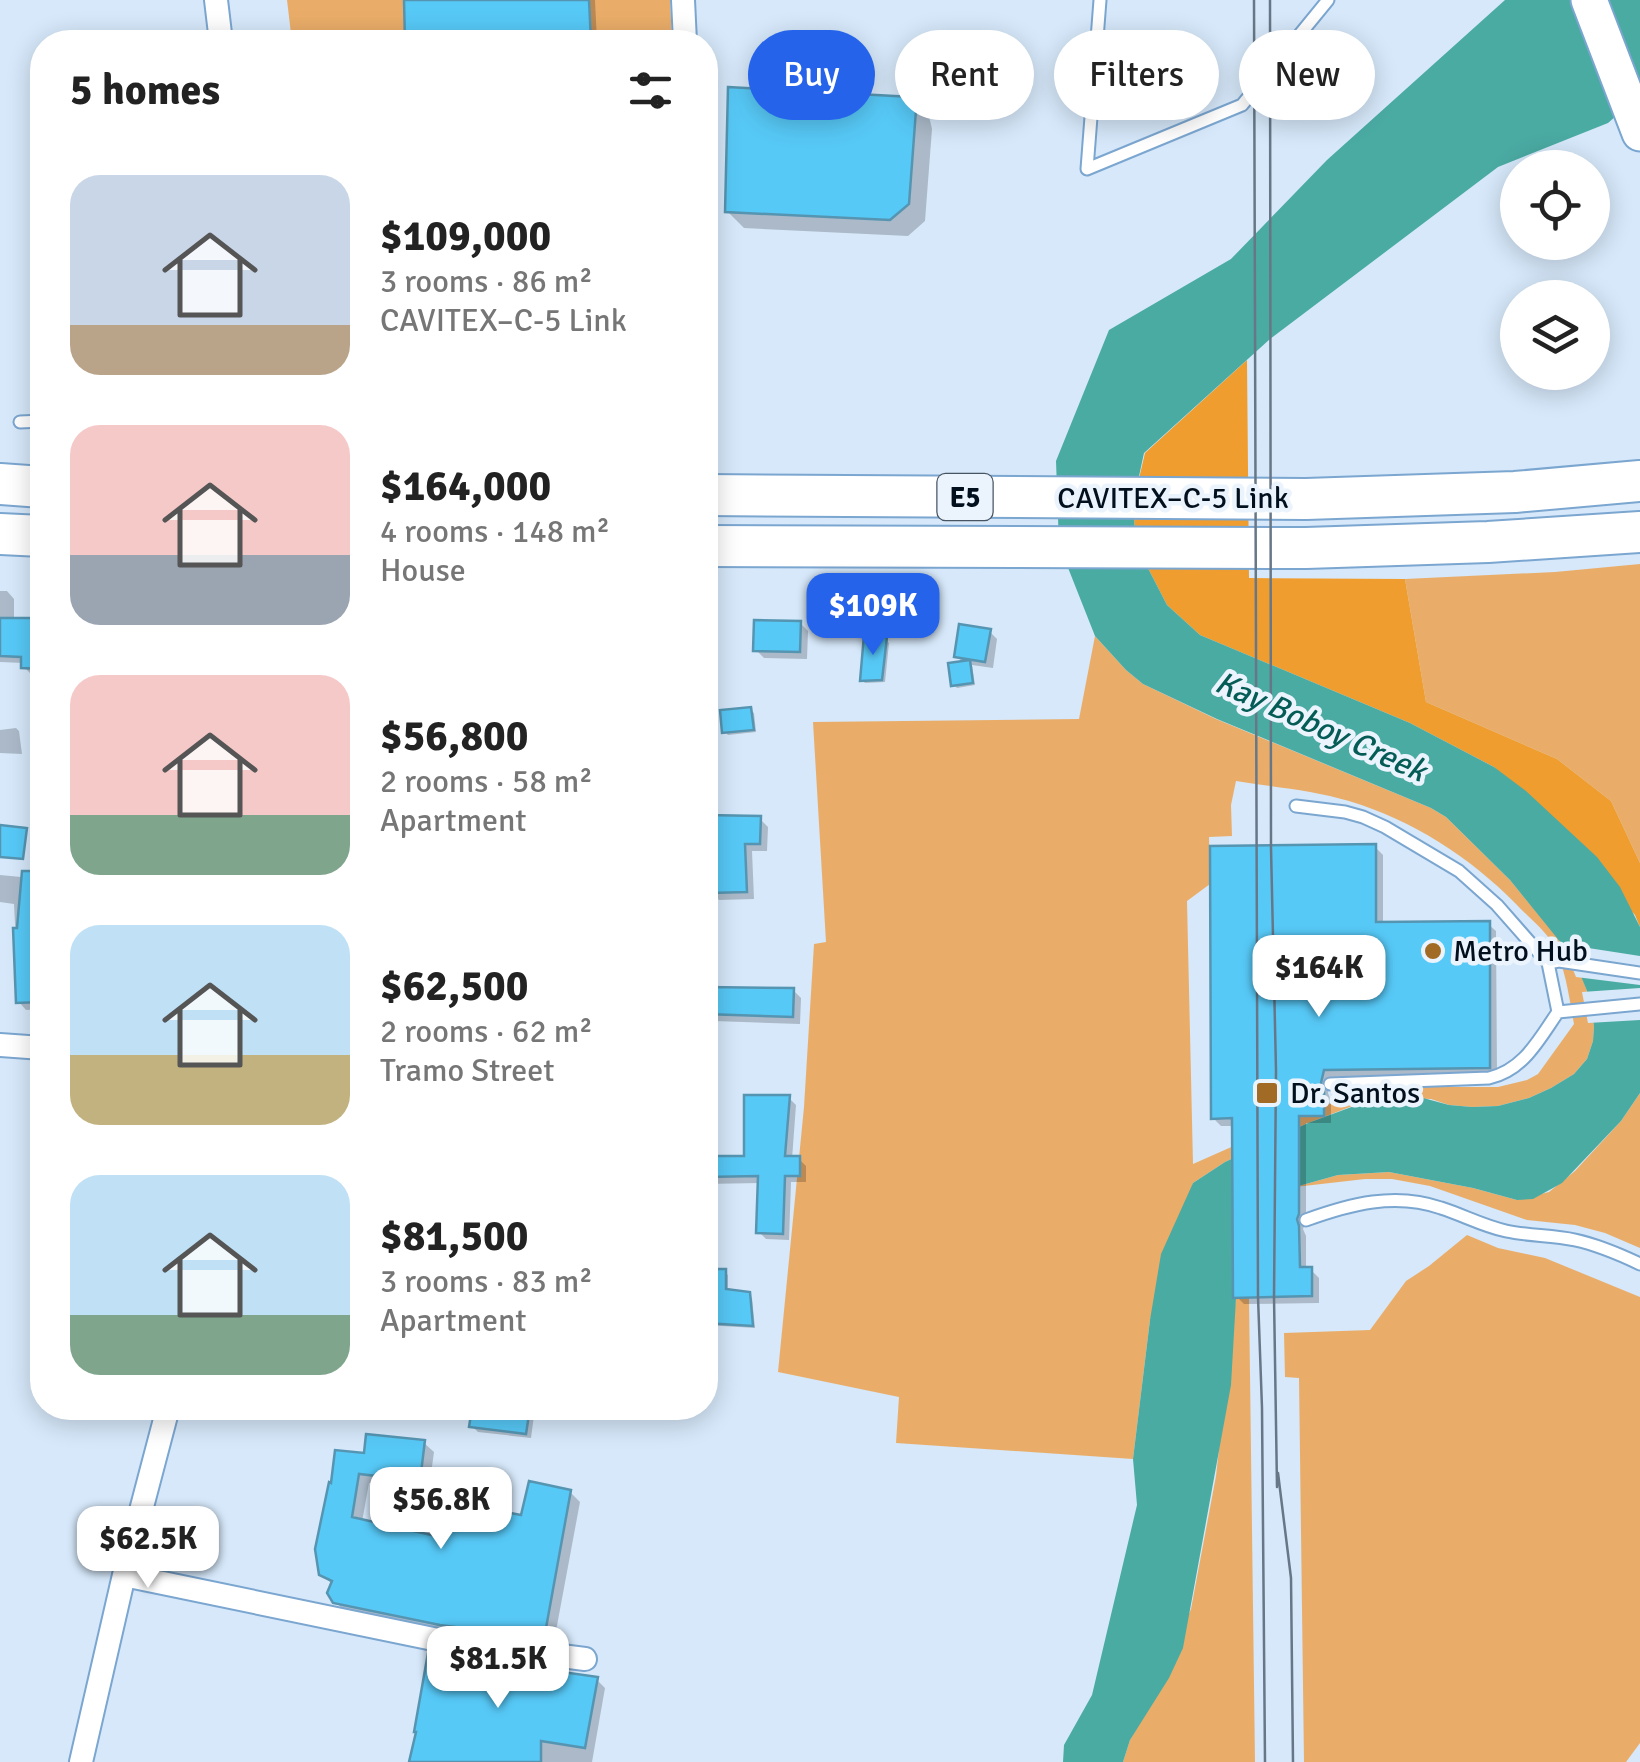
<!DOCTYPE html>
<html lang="en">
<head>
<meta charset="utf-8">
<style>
  :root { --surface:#fff; --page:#f6f6f6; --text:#222; --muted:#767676; --accent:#2563eb }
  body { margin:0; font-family:Signika,sans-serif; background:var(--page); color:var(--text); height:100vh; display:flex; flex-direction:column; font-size:38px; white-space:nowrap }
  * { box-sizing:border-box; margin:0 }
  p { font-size:32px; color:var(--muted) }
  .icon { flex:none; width:55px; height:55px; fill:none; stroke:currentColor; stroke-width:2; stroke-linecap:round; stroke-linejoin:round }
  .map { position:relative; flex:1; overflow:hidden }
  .side { position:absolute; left:30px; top:30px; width:688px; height:1390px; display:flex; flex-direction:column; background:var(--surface); border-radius:40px; box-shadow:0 5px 25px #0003 }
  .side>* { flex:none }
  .top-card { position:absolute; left:748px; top:30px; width:742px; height:90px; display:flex; gap:20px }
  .tools { position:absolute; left:1500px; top:150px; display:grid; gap:20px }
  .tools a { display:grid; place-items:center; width:110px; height:110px; border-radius:50%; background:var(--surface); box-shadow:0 5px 25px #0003; font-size:50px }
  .price { position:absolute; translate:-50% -85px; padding:0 22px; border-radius:20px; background:#fff; color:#222; font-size:32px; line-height:65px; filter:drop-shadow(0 2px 5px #0008) }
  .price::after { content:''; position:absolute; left:50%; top:60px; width:30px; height:22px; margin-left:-15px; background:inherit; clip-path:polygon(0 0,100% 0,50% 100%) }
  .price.current { background:var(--accent); color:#fff }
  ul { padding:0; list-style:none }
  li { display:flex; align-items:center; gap:30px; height:250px; padding:0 40px }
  li span { display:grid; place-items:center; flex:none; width:280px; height:200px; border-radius:30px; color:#555 }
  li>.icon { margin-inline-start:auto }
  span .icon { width:120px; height:120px; fill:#fffc; stroke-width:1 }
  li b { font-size:42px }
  h2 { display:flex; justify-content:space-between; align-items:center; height:120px; padding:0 40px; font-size:42px }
  .chip { padding:0 35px; border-radius:45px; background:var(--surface); box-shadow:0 5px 25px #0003; font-size:35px; line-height:90px }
  .chip.current { background:var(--accent); color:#fff }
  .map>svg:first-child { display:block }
</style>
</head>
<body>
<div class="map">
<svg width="1640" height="1762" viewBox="0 0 1640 1762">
  <rect width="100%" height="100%" fill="#d6e8fa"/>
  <path fill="#eaad69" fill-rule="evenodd" d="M287,0H670L672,42H292Z
    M1640,564V863L1611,801L1557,759L1426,702L1405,579L1555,572Z
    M1095,636L1126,670L1143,684L1216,719L1431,808L1446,817L1510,880L1575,959L1587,991L1594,1026L1593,1041L1587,1059L1574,1074L1551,1088L1529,1098L1498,1106L1472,1107L1449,1105L1431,1099L1376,1097L1308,1123L1225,1162L1193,1183L1150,1320L1133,1459L896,1443L899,1397L778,1372L804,1107L814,944L826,942L813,722L1079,719ZM1236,781C1273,787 1313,790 1349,801C1412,820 1470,857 1516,904C1527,916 1544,929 1552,943C1566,967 1569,998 1574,1024L1538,1074L1527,1080L1498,1087H1367L1193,1164L1187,901L1210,884L1209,837L1232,836L1231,805Z
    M1640,1093V1248L1605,1233L1575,1225L1527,1220L1430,1186L1392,1179H1365L1295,1187L1338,1175L1389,1172L1473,1188L1517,1200L1549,1192L1575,1171L1621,1121Z
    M1467,1235L1498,1248L1545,1258L1640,1297V1743L1626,1762H1304L1299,1378L1285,1377L1284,1333L1370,1330L1406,1281L1429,1266Z
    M1236,1297H1249L1255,1762H1123L1130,1740L1142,1718L1191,1609L1216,1476Z"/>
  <path fill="#f09d2f" d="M1247,360L1249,578L1405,579L1426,702L1557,759L1611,801L1640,863V927L1635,915L1494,767L1410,723L1200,635L1167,605L1136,545L1133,504L1145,453Z"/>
  <path fill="#4aaba3" d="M1505,0H1640V95L1608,123L1498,167L1270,339L1144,453L1133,504L1136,545L1167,605L1200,635L1410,723L1494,767L1526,791L1597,857L1620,887L1640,927V1093L1621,1121L1562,1183L1533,1199L1517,1200L1473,1188L1389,1172L1338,1175L1295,1187L1236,1298L1231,1385L1183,1648L1169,1678L1130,1740L1123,1762H1063L1064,1745L1092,1695L1137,1505L1133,1459L1150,1320L1161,1254L1193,1183L1225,1162L1308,1123L1376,1098L1395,1094L1412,1095L1449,1105L1472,1107L1498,1106L1529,1098L1551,1088L1574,1074L1587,1059L1593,1041L1594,1026L1587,991L1574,959L1510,880L1446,817L1431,808L1217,719L1143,684L1126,670L1095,636L1059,545L1056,461L1109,330L1231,259L1327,160Z"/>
  <path fill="#d6e8fa" d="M1556,943L1640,956V985L1576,977L1570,962Z
    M1640,988V1020L1588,1023L1582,992Z"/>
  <path fill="#0003" d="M406,0H595L597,42H407Z
    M911,99L929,116L932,129L925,221L908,236L744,228L727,211Z
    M0,591H7L14,599V620H42V675L31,674L24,667V663L0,662Z
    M800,623L808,631L807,659L764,658L756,650Z
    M989,631L997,639L993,668L972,665L975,685L957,688L954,685L964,664L957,656Z
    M886,640L889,643L885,682L865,683L862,680Z
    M750,710L754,713L756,732L728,735L725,732Z
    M16,728L19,731L22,754L0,753V730Z
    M760,819L768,827L767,851H752L754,899L719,900L712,892L711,847L706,842Z
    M1375,847L1383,855V924H1488L1496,931L1497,1075L1331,1077L1328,1093L1331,1101V1123H1306V1222L1303,1229L1306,1236V1270H1311L1319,1278V1303L1244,1304L1236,1296L1235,1126H1221L1213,1118Z
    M0,875L42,879V1009L26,1010L19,1002L14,904L0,902Z
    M793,990L801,998L800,1024L714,1021L706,1013Z
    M789,1098L796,1105L792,1159H799L806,1166V1182H791L789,1240L766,1239L759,1232L760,1183L705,1184V1159H746Z
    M725,1272L728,1275V1292L749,1295L752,1298L755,1328L705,1325V1299Z
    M289,1408H367V1420L297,1415Z
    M474,1408H535L531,1438L478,1432L472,1426Z
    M576,1408H650L652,1412L637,1419L634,1416L590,1415L584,1408Z
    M424,1443L434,1452L429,1489L369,1483L362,1522L442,1540L523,1518L570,1492L580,1502L553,1647L452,1634L345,1612L335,1601L333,1585L322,1574L318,1549L367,1456Z
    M596,1679L605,1688L592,1762H414Z"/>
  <path fill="#57c9f7" stroke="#5695b1" stroke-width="2.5" d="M404,0H589L591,42H405Z
    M728,87L912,97L916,110L909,204L890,220L725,212Z
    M0,618H42V669L21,668V657L0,656Z
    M754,620L801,621L800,652L753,651Z
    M959,624L991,629L985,662L954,657Z
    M864,635L887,637L882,680L860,681Z
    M970,660L973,683L951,686L948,663Z
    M751,707L754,730L722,733L720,710Z
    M705,815L761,816L760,844H745L747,892L709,893L708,843H705Z
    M0,825L27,828L23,859L0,857Z
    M1376,844V922L1490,921V1068L1324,1070L1321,1083L1324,1091V1116H1299V1214L1297,1219L1299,1226L1300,1267H1312V1296L1233,1298L1232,1118L1211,1119L1210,846Z
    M22,871H34V875L42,876V920H38L41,1002L16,1003L13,928H17Z
    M705,987L794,988L793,1017L705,1014Z
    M744,1095H790L785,1156H800V1176H785L783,1234L756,1233L758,1176L705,1177V1156H744Z
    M705,1269H726V1289L750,1292L753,1326L705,1323Z
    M472,1408H530L526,1434L469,1427Z
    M366,1434L425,1440L420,1481L359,1474L352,1517L440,1537L447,1501L521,1515L529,1481L571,1490L544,1639L440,1625L333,1603L327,1593L332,1581L319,1575L315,1549L329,1482L331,1483L335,1450L364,1453Z
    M428,1653L598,1677L585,1748L541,1741V1762H409L416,1732H414Z"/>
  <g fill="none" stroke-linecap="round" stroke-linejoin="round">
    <defs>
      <path id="lane" d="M1100,0L1087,169L1242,105L1328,0
        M20,422L42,421
        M1296,806L1345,812L1363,817L1385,827L1459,871L1497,905L1548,963L1558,1012C1539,1039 1524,1070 1489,1078L1330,1084
        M1548,963L1559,961L1640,973
        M1558,1012L1640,1004
        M1306,1220C1350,1204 1395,1192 1441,1208C1463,1215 1483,1226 1506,1231C1529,1236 1552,1235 1575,1240C1598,1245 1619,1254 1640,1264"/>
      <path id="street" d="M216,0L221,42
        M683,0L685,42
        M0,1045L42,1048
        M124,1575L438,1640L585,1659
        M81,1762L124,1575L168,1408"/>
      <path id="primary" d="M1589,0L1640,133"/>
      <path id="highway" d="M0,484L42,487
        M705,495L1306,499L1515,492L1640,481
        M0,534L42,536
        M705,546L1306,548L1488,542L1640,532"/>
    </defs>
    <use href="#lane" stroke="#7ba6d0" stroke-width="15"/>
    <use href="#street" stroke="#7ba6d0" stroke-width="26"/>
    <use href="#primary" stroke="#7ba6d0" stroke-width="39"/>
    <use href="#highway" stroke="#7ba6d0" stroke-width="44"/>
    <use href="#lane" stroke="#fff" stroke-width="11"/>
    <use href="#street" stroke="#fff" stroke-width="22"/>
    <use href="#primary" stroke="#fff" stroke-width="35"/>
    <use href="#highway" stroke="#fff" stroke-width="40"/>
    <path stroke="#677787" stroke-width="2.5" d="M1254,0L1258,1297L1262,1408L1265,1762
      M1270,0L1271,848L1276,1070L1274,1297L1277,1487
      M1278,1473L1291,1578L1293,1762"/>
  </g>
  <g fill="#a16a25" stroke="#ebf4fd" stroke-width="4">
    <circle cx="1433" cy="951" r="10"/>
    <rect x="1255" y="1081" width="24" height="24" rx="5"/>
  </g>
  <g text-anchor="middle" stroke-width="9" stroke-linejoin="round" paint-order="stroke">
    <rect fill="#ebf4fd" stroke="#485461" stroke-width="2.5" x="937.5" y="474" width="55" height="46" rx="8"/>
    <g font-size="28" font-weight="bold" fill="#02101e">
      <text x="965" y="507">E5</text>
    </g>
    <g font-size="30" fill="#02101e" stroke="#ebf4fd">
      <text x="1173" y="508">CAVITEX–C-5 Link</text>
    </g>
    <g font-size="30" fill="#02101e" stroke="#ebf4fd" text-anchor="start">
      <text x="1453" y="961">Metro Hub</text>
      <text x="1290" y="1103">Dr. Santos</text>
    </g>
    <g font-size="32" font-style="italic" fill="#055c57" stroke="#ebf4fd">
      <text transform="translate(1321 726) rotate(24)" y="11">Kay Boboy Creek</text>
    </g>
  </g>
</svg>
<div class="tools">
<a><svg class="icon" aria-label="locate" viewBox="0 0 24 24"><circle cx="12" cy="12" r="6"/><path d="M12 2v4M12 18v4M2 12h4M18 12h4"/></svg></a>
<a><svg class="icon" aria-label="layers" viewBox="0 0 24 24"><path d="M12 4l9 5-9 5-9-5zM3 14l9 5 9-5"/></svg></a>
</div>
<b class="price current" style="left:873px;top:658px">$109K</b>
<b class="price" style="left:1319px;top:1020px">$164K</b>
<b class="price" style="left:441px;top:1552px">$56.8K</b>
<b class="price" style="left:148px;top:1591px">$62.5K</b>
<b class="price" style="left:498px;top:1711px">$81.5K</b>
<div class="top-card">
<a class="chip current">Buy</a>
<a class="chip">Rent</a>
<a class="chip">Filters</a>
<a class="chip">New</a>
</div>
<section class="side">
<h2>5 homes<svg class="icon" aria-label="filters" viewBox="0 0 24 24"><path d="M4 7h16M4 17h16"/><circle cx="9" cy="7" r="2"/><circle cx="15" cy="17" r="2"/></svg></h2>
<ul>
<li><span style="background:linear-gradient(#c9d6e8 75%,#b9a48a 0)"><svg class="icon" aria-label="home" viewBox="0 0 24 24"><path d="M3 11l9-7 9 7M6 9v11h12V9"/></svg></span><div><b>$109,000</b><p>3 rooms · 86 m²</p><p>CAVITEX–C-5 Link</p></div></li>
<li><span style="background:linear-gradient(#f6c9c9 65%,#9aa5b1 0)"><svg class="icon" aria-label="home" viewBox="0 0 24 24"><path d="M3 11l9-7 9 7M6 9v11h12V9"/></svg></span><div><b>$164,000</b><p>4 rooms · 148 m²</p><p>House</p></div></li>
<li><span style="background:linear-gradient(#f6c9c9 70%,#7fa58c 0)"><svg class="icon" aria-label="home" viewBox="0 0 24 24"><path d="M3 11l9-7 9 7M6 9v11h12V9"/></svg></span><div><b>$56,800</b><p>2 rooms · 58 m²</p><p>Apartment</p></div></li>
<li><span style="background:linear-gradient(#bfe0f5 65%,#c2b280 0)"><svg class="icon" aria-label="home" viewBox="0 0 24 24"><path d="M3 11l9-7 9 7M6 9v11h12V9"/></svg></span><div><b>$62,500</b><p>2 rooms · 62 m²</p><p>Tramo Street</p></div></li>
<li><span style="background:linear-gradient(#bfe0f5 70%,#7fa58c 0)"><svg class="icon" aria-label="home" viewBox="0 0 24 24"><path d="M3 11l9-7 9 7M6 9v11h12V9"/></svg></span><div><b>$81,500</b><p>3 rooms · 83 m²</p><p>Apartment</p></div></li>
</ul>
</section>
</div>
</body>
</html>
